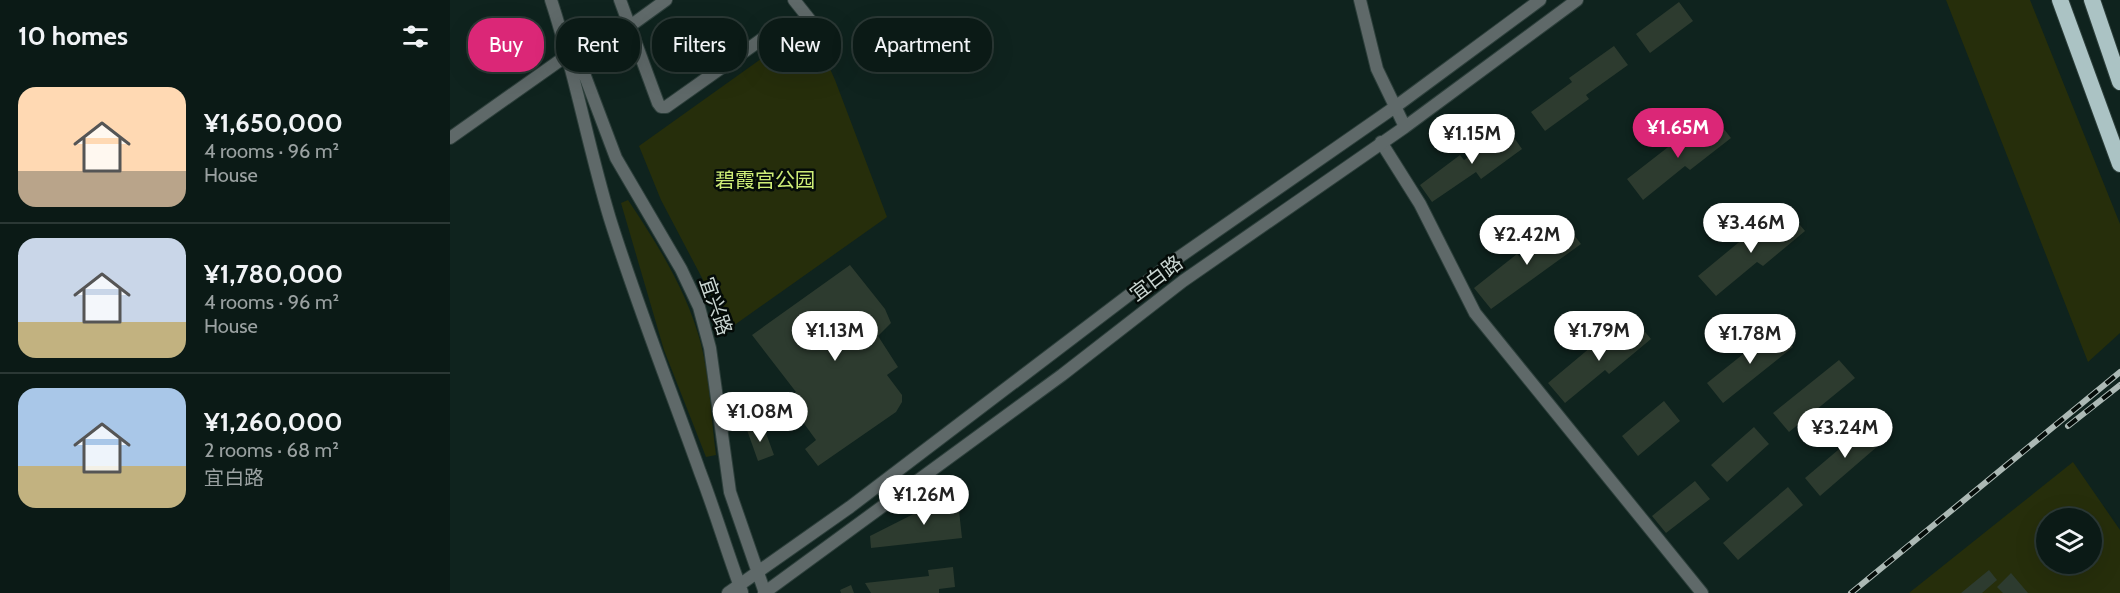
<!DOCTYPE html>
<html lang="en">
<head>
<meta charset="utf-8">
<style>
  :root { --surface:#0b1a16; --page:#192723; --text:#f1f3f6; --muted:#9aa1a1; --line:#2b3835; --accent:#db2777 }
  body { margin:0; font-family:Cabin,"Noto Sans SC",sans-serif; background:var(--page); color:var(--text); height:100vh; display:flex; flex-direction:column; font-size:22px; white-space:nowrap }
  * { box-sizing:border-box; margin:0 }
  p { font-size:20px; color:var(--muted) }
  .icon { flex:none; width:33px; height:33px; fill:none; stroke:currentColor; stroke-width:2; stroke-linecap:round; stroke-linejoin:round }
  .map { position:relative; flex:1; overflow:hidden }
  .details { display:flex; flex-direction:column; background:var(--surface); width:450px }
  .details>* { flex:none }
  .guide { position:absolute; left:18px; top:18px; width:570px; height:54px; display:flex; gap:12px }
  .buttons { position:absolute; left:1586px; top:508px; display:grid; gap:12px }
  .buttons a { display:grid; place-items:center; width:66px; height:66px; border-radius:50%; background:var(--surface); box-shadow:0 6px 24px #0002,0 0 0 2px var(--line); font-size:30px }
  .price { position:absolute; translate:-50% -51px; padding:0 14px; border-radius:21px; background:#fff; color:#222; font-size:20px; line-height:39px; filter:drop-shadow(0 2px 3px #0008) }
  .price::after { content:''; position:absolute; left:50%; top:36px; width:18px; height:14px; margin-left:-9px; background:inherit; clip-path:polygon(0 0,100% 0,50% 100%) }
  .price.selected { background:var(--accent); color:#fff }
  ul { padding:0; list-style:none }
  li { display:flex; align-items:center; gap:18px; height:150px; padding:0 18px }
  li+li { border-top:2px solid var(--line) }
  li span { display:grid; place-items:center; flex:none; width:168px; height:120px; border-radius:18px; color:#555 }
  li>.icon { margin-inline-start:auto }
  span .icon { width:72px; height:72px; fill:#fffc; stroke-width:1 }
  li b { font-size:26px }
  h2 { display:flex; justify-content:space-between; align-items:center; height:72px; padding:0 18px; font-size:26px }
  .tag { padding:0 21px; border-radius:24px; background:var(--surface); box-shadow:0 6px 24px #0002,0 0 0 2px var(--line); font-size:21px; line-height:54px }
  .tag.selected { background:var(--accent); color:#fff }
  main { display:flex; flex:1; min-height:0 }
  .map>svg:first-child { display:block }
</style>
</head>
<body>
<main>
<section class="details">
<h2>10 homes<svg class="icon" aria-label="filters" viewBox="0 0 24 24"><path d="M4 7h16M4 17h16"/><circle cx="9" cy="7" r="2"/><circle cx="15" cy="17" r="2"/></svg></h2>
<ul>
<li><span style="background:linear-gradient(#ffd9b3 70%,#b9a48a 0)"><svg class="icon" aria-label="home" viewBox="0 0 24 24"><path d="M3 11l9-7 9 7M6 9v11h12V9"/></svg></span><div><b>¥1,650,000</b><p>4 rooms · 96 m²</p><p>House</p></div></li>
<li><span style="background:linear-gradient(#c9d6e8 70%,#c2b280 0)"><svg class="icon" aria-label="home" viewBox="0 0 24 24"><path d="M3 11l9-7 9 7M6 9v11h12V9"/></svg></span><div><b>¥1,780,000</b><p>4 rooms · 96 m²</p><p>House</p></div></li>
<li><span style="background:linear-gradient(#a9c7e8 65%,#c2b280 0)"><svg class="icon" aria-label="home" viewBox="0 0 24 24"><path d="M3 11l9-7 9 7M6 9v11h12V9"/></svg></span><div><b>¥1,260,000</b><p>2 rooms · 68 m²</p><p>宜白路</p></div></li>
</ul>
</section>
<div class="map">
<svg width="1670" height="593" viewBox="0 0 1670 593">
  <rect width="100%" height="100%" fill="#0f231e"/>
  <path fill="#262e0b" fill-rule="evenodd" d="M1496,0H1580L1670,224V333L1638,362Z
    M360,24L385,80L437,217L276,331L262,297L211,200L189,146Z
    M178,200C208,245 237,291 251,344C260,380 261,418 266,455L256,457L214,350L171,203Z
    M1623,462L1670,530V593H1459ZM1596,519H1641V564H1596Z"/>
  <path fill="#2d3b2f" d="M1229,2L1243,21L1200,53L1186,34Z
    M1164,46L1178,65L1136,95L1139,99L1095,131L1081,112L1122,82L1119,78Z
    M1266,119L1281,138L1240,170L1235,166L1193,200L1177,179L1222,144L1227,149Z
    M1058,129L1072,149L1031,179L1026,172L982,202L970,185L1010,155L1014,160Z
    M1339,212L1355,231L1313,266L1307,262L1266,296L1248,276L1294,238L1300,244Z
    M1114,222L1131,244L1041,309L1024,288L1067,254L1070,257Z
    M400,265L435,309L441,323L428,336L448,367L437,375L452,395V402L446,412L368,466L355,449L366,440L336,399L346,392L302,335Z
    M1185,320L1201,339L1159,374L1155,370L1115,403L1098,383L1141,347L1146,353Z
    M1327,327L1343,347L1273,403L1257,383Z
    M1389,360L1405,378L1339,432L1323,413Z
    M1214,401L1230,421L1188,456L1172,436Z
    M1421,422L1436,439L1370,496L1355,478Z
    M313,425L324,455L308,461L297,430Z
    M1304,427L1319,444L1277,482L1261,465Z
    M1245,481L1260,499L1216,533L1202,516Z
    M1338,487L1353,505L1288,560L1273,543Z
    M507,492L512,538L421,548L420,536Z
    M503,567L505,587L489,589V593H421L415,583L479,576L478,570Z
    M1539,570L1547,580L1532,593H1511Z
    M1561,573L1578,593H1553L1547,587Z
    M401,585L404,593H391L390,590Z"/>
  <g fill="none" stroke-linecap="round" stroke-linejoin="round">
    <defs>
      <path id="minor" d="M170,0L208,103L211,107H216L329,27L360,20L344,0
        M119,54L180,26L216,0
        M931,142L970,204L1025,313L1252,593"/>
      <path id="tertiary" d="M101,0C125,72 138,147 160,219C187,305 220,388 250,472C265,511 277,552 292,592
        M910,0L927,69L955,127
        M122,58L135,76L166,158L231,269L249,307L260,348L280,492L315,593
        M0,138L119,54
        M278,593L400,507L725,260L945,107L1090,0
        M314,593L612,375L733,281L955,127L1127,0"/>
      <path id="trunk" d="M1610,0L1670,164
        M1642,0L1670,82"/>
    </defs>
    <use href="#minor" stroke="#2d3f3b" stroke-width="14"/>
    <use href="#tertiary" stroke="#2d3f3b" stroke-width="14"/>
    <use href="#trunk" stroke="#2d3f3b" stroke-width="18"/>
    <use href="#minor" stroke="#5f6969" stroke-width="12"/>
    <use href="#tertiary" stroke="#5f6969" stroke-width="12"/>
    <use href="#trunk" stroke="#abc3c4" stroke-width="16"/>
    <defs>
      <path id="rail" d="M1618,426L1670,385
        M1401,593L1670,372"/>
    </defs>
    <use href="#rail" stroke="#acb9b5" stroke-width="6"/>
    <use href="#rail" stroke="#040b08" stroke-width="4" stroke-dasharray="11" stroke-linecap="butt"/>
  </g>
  <g text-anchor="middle" stroke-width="5" stroke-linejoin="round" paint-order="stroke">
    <g font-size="20" fill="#ceed77" stroke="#040b08">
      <text x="315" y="187">碧霞宫公园</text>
    </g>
    <g font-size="20" fill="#c9d5d1" stroke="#040b08">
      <text transform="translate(706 278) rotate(-37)" y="7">宜白路</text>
      <text transform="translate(266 306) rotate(71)" y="7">宜兴路</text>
    </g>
  </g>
</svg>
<div class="buttons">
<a><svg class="icon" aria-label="layers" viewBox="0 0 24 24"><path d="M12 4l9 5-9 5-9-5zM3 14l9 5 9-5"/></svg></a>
</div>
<b class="price selected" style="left:1228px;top:159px">¥1.65M</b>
<b class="price" style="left:1022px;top:165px">¥1.15M</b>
<b class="price" style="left:1301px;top:254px">¥3.46M</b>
<b class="price" style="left:1077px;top:266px">¥2.42M</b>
<b class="price" style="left:385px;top:362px">¥1.13M</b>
<b class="price" style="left:1149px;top:362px">¥1.79M</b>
<b class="price" style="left:1300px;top:365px">¥1.78M</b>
<b class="price" style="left:310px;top:443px">¥1.08M</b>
<b class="price" style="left:1395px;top:459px">¥3.24M</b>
<b class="price" style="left:474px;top:526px">¥1.26M</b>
<div class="guide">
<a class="tag selected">Buy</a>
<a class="tag">Rent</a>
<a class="tag">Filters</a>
<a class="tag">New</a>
<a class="tag">Apartment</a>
</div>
</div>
</main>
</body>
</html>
